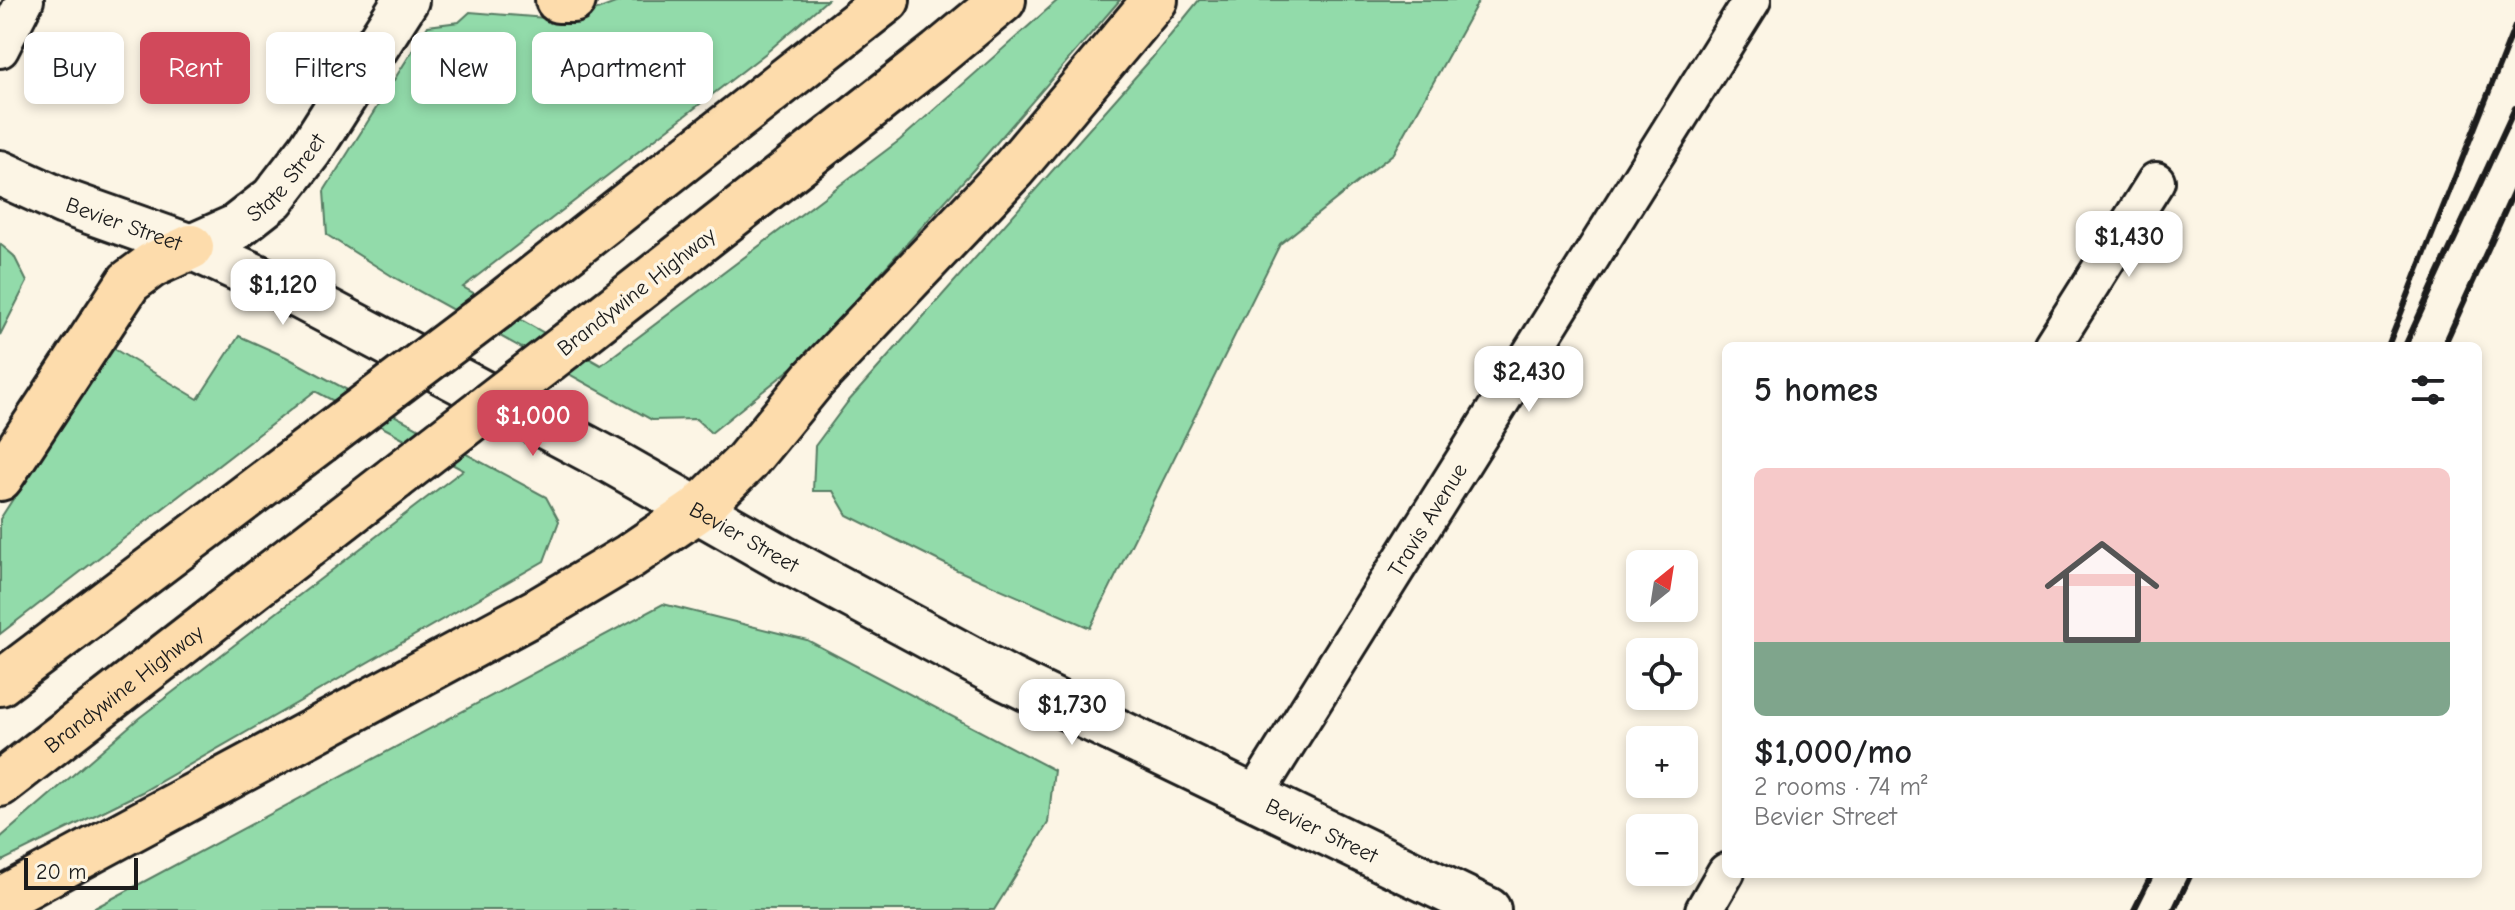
<!DOCTYPE html>
<html lang="en">
<head>
<meta charset="utf-8">
<style>
  :root { --surface:#fff; --page:#f6f6f6; --text:#202124; --muted:#757577; --accent:#d1495b }
  body { margin:0; font-family:"Comic Neue",sans-serif; background:var(--page); color:var(--text); height:100vh; display:flex; flex-direction:column; font-size:30px; white-space:nowrap }
  * { box-sizing:border-box; margin:0 }
  p { font-size:26px; color:var(--muted) }
  .icon { flex:none; width:44px; height:44px; fill:none; stroke:currentColor; stroke-width:2; stroke-linecap:round; stroke-linejoin:round }
  .map { position:relative; flex:1; overflow:hidden }
  .panel { position:absolute; left:1722px; top:342px; width:760px; height:536px; display:flex; flex-direction:column; background:var(--surface); border-radius:12px; box-shadow:0 4px 12px #0003 }
  .panel>* { flex:none }
  .top-card { position:absolute; left:24px; top:32px; width:760px; height:72px; display:flex; gap:16px }
  .needle { width:52px; rotate:30deg }
  .controls { position:absolute; left:1626px; top:550px; display:grid; gap:16px }
  .controls a { display:grid; place-items:center; width:72px; height:72px; border-radius:12px; background:var(--surface); box-shadow:0 4px 12px #0003; font-size:40px }
  .scale { position:absolute; left:24px; bottom:20px; width:114px; box-sizing:border-box; padding-left:8px; border:4px solid #1c1c1c; border-top:0; font-size:22px; line-height:28px; white-space:nowrap; color:#1c1c1c; -webkit-text-stroke:6px #fcf5e5; paint-order:stroke }
  .price { position:absolute; translate:-50% -68px; padding:0 18px; border-radius:16px; background:#fff; color:#222; font-size:26px; line-height:52px; filter:drop-shadow(0 2px 4px #0008) }
  .price::after { content:''; position:absolute; left:50%; top:48px; width:24px; height:18px; margin-left:-12px; background:inherit; clip-path:polygon(0 0,100% 0,50% 100%) }
  .price.active { background:var(--accent); color:#fff }
  ul { padding:0; list-style:none }
  li { display:grid; align-content:center; gap:16px; height:424px; padding:0 32px }
  li span { display:grid; place-items:center; height:248px; border-radius:12px; color:#555 }
  li>.icon { margin-inline-start:auto }
  span .icon { width:144px; height:144px; fill:#fffc; stroke-width:1 }
  li b { font-size:34px }
  h2 { display:flex; justify-content:space-between; align-items:center; height:96px; padding:0 32px; font-size:34px }
  .tag { padding:0 28px; border-radius:12px; background:var(--surface); box-shadow:0 4px 12px #0003; font-size:28px; line-height:72px }
  .tag.active { background:var(--accent); color:#fff }
  .map>svg:first-child { display:block }
</style>
</head>
<body>
<div class="map">
<svg width="2515" height="910" viewBox="0 0 2515 910">
  <rect width="100%" height="100%" fill="#fcf5e5"/>
  <filter id="ink" filterUnits="userSpaceOnUse"><feTurbulence type="fractalNoise" baseFrequency=".0125" numOctaves="2"/><feDisplacementMap in="SourceGraphic" scale="16" xChannelSelector="R" yChannelSelector="G"/><feConvolveMatrix kernelMatrix="1 2 1 2 8 2 1 2 1" color-interpolation-filters="sRGB"/></filter>
  <g filter="url(#ink)">
    <path fill="#92dbaa" stroke="#577c63" stroke-width="2" d="M623,0H827L766,53L463,287L601,365L900,140L1058,0H1120L974,169L804,358L711,433L696,419L652,420L395,278L327,235L324,191L428,26L459,22L470,12L571,20Z
      M1199,0H1479L1394,153L1280,244L1090,628L957,570L847,515L833,491H813L815,446L847,403L1152,58Z
      M0,244L14,256L27,282L0,335Z
      M239,336L286,357L546,497L559,521L544,561L142,792L0,862V838L139,718L463,470L315,391L0,634V519L111,347L198,399Z
      M663,604L807,640L1054,770L1048,823L994,910H91Z"/>
    <g fill="none" stroke-linecap="round" stroke-linejoin="round">
      <defs>
        <g id="street">
          <path d="M0,49L25,0"/>
          <path d="M2052,346L2156,181"/>
          <path id="s1" d="M1254,796L1752,0"/>
          <path d="M1704,910L1726,872"/>
        </g>
        <g id="secondary">
          <path id="s2" d="M0,173L64,202L191,247L301,297L613,462L782,558L1008,679L1488,910"/>
          <path id="s3" d="M191,247L236,227L273,198L310,150L406,0"/>
        </g>
        <g id="primary">
          <path d="M558,0H573"/>
          <path d="M497,307L887,0"/>
          <path d="M566,346L939,53L1003,0"/>
          <path d="M0,478L129,282L152,265L191,247"/>
          <path d="M0,683L320,441"/>
          <path id="s4" d="M0,784L395,478"/>
          <path d="M0,900L541,609L630,556L696,511L746,462L814,379L1014,168L1155,0"/>
        </g>
      </defs>
      <use href="#street" stroke="#1c1c1c" stroke-width="42"/>
      <use href="#secondary" stroke="#1c1c1c" stroke-width="50"/>
      <use href="#primary" stroke="#1c1c1c" stroke-width="50"/>
      <use href="#street" stroke="#fcf5e5" stroke-width="36"/>
      <use href="#secondary" stroke="#fcf5e5" stroke-width="44"/>
      <use href="#primary" stroke="#fddcac" stroke-width="44"/>
      <path stroke="#1c1c1c" stroke-width="6" d="M2388,346L2515,26
        M2405,346L2515,108
        M2444,346L2515,189
        M2134,910L2152,874
        M2174,910L2191,874"/>
      <defs>
        <path id="primary-bridge" d="M320,441L497,307
          M395,478L566,346"/>
      </defs>
      <use href="#primary-bridge" stroke="#1c1c1c" stroke-width="50" stroke-linecap="butt"/>
      <use href="#primary-bridge" stroke="#fddcac" stroke-width="44"/>
    </g>
  </g>
  <g text-anchor="middle" stroke-width="7" stroke-linejoin="round" paint-order="stroke">
    <g font-size="22" fill="#1c1c1c" stroke="#fcf5e5">
      <text dy="8" stroke="none"><textPath href="#s3" startOffset="120">State Street</textPath></text>
      <text dy="8" stroke="none"><textPath href="#s2" startOffset="134">Bevier Street</textPath></text>
      <text transform="translate(636 291) rotate(-38)" y="8">Brandywine Highway</text>
      <text dy="8" stroke="none"><textPath href="#s1" startOffset="326">Travis Avenue</textPath></text>
      <text dy="8" stroke="none"><textPath href="#s2" startOffset="830">Bevier Street</textPath></text>
      <text dy="8" stroke="none"><textPath href="#s4" startOffset="156">Brandywine Highway</textPath></text>
      <text dy="8" stroke="none"><textPath href="#s2" startOffset="1478">Bevier Street</textPath></text>
    </g>
  </g>
</svg>
<div class="controls">
<a><svg class="needle" viewBox="-14 -14 28 28"><path d="M0-13l5 13h-10z" fill="#e53935"/><path d="M0 13l5-13h-10z" fill="#757577"/></svg></a>
<a><svg class="icon" aria-label="locate" viewBox="0 0 24 24"><circle cx="12" cy="12" r="6"/><path d="M12 2v4M12 18v4M2 12h4M18 12h4"/></svg></a>
<a>+</a>
<a>−</a>
</div>
<div class="scale">20 m</div>
<b class="price" style="left:2129px;top:279px">$1,430</b>
<b class="price" style="left:283px;top:327px">$1,120</b>
<b class="price" style="left:1529px;top:414px">$2,430</b>
<b class="price active" style="left:533px;top:458px">$1,000</b>
<b class="price" style="left:1072px;top:747px">$1,730</b>
<div class="top-card">
<a class="tag">Buy</a>
<a class="tag active">Rent</a>
<a class="tag">Filters</a>
<a class="tag">New</a>
<a class="tag">Apartment</a>
</div>
<section class="panel">
<h2>5 homes<svg class="icon" aria-label="filters" viewBox="0 0 24 24"><path d="M4 7h16M4 17h16"/><circle cx="9" cy="7" r="2"/><circle cx="15" cy="17" r="2"/></svg></h2>
<ul>
<li><span style="background:linear-gradient(#f6c9c9 70%,#7fa58c 0)"><svg class="icon" aria-label="home" viewBox="0 0 24 24"><path d="M3 11l9-7 9 7M6 9v11h12V9"/></svg></span><div><b>$1,000/mo</b><p>2 rooms · 74 m²</p><p>Bevier Street</p></div></li>
</ul>
</section>
</div>
</body>
</html>
